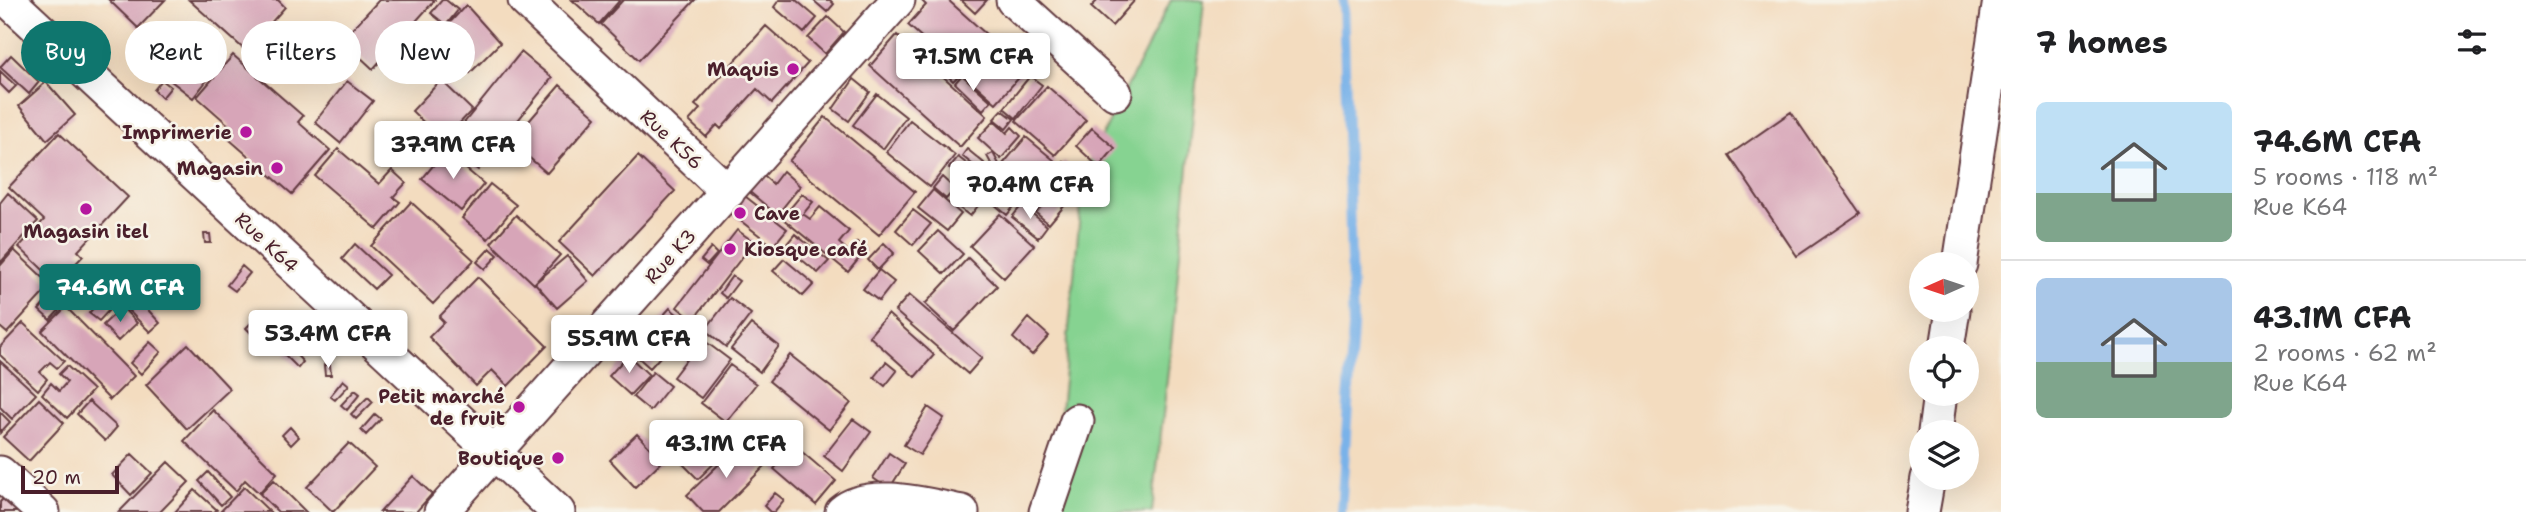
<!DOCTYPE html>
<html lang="en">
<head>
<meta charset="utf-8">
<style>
  :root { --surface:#fff; --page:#f6f6f6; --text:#202124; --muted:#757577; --line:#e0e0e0; --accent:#0f766e }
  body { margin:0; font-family:"Shantell Sans",sans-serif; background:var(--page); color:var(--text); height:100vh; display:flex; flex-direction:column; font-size:26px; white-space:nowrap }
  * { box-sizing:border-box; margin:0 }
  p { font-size:23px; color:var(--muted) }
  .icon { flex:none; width:38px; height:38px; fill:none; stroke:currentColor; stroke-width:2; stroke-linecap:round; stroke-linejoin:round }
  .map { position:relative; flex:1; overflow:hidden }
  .side { display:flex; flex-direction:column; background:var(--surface); width:525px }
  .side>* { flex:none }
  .banner { position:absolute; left:21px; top:21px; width:665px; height:63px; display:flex; gap:14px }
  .needle { width:46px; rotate:267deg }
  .controls { position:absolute; left:1909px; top:252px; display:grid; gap:14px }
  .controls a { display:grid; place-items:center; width:70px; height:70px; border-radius:50%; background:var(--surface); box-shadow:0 7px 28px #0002; font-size:35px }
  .scale { position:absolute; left:21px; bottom:18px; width:98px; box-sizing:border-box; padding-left:7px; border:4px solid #4a1f2b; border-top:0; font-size:19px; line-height:24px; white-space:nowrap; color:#4a1f2b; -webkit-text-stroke:5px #f7f3e8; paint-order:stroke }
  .price { position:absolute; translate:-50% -60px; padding:0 16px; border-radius:7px; background:#fff; color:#222; font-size:23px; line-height:46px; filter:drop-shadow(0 2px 4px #0008) }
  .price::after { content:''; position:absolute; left:50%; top:42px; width:21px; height:16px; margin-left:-10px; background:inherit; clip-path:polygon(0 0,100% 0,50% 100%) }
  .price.selected { background:var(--accent); color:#fff }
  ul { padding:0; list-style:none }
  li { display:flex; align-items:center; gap:21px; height:175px; padding:0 35px }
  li+li { border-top:2px solid var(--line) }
  li span { display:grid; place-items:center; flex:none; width:196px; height:140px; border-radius:10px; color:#555 }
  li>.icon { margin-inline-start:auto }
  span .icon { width:84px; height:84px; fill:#fffc; stroke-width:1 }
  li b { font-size:30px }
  h2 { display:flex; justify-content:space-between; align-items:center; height:84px; padding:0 35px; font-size:30px }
  .tag { padding:0 24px; border-radius:32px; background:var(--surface); box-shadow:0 7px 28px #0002; font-size:24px; line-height:63px }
  .tag.selected { background:var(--accent); color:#fff }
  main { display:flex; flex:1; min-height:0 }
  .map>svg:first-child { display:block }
</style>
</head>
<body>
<main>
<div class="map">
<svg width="2001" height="512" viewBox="0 0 2001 512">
  <rect width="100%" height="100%" fill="#f7f3e8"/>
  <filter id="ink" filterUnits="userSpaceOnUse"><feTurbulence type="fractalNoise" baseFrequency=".0143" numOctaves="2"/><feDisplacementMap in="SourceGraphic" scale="14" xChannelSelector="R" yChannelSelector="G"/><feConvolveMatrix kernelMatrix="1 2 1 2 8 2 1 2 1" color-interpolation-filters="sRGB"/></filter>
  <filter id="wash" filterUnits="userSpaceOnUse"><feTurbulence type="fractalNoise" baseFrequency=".00686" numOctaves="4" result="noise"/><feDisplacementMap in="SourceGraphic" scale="28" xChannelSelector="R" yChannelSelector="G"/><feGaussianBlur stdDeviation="1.57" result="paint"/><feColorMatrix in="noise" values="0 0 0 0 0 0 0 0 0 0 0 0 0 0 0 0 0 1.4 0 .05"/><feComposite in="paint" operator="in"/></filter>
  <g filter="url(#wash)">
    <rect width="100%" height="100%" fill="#f3dcbf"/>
    <path fill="#86d391" stroke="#68795e" stroke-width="2" d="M1171,0H1204L1172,336L1152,512H1035L1058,442L1084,172Z"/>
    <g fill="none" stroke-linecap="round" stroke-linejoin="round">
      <path stroke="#79b2e9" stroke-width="10" d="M1341,512L1353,328L1343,0"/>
    </g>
    <g id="blocks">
      <path fill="#d7a5b8" d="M109,0H165L138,28Z
        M189,0H278L285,7L246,51Z
        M379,0H435L373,69L342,40Z
        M442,0H446L458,10L446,25L431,13Z
        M572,0H620L599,24Z
        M623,0H695L639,60L601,24Z
        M779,0H796L817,18L804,33L774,7Z
        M813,0H830L834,4L827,12Z
        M921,0H948L1026,70L996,103L933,47L943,58L937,64L919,48L926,41L908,25L926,5Z
        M961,0H987L975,13Z
        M1098,0H1135L1112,26L1091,7Z
        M466,5L500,43L470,73L435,39Z
        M828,17L844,32L825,54L808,38Z
        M766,26L808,63L772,103L757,89L721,129L717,125L706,137L689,121L700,109L695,105Z
        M897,35L987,116L960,147L870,66Z
        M521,52L552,78L478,170L447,144Z
        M11,55L39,82L29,94L0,67Z
        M233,55L303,116L298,122L330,150L292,194L223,134L230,126L197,97Z
        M180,58L208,79L193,98L166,77Z
        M946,60L960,74L953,81L939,67Z
        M0,71L16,86L9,93L0,84Z
        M962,75L991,101L983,110L955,83Z
        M1030,76L1042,85L1016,118L1004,108Z
        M854,79L870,92L849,121L833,109Z
        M162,80L171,87L162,98L154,90Z
        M441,80L472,110L443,141L412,111Z
        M347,81L373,101L340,143L315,122Z
        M46,82L75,115L47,140L19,106Z
        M560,85L596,117L547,173L511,142Z
        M1047,86L1086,120L1055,155L1016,121Z
        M877,94L906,117L883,149L853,125Z
        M1002,110L1014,119L1006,129L994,119Z
        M1791,112L1860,213L1797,256L1729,155Z
        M825,117L915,192L879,235L789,161Z
        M910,120L955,155L930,187L886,152Z
        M994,121L1007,133L1012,127L1021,136L1001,159L978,138Z
        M1092,128L1115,148L1099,167L1076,146Z
        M59,133L128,197L78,251L83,256L57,283L19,247L44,220L9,187Z
        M1026,137L1055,161L1024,197L1015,190L1025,177L1020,172L1017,176L1003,164Z
        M338,149L379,184L392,170L406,183L393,197L400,202L377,229L315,176Z
        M967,149L984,163L979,170L988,177L978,191L966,182L977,168L962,156Z
        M445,151L484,184L461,211L422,179Z
        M993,153L1000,166L994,169L987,156Z
        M638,156L675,191L595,276L559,242Z
        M958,157L971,167L962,179L949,168Z
        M1064,162L1072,168L1059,183L1052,177Z
        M1073,170L1085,179L1073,194L1062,184Z
        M758,171L773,184L783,171L800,186L777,215L745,188Z
        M994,176L1021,198L1007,215L980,192Z
        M942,177L955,189L946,199L933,188Z
        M490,184L516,205L488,239L462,218Z
        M1057,187L1070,199L1049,224L1036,213Z
        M933,190L961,214L947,231L918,208Z
        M968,191L981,202L970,216L957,206Z
        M8,193L38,221L0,263V203Z
        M741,193L787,229L773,246L728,211Z
        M802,194L813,202L803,214L810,219L820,207L849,231L839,243L849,252L857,242L866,250L848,272L782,218Z
        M411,202L474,260L433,304L371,246Z
        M1022,205L1047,226L1038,238L1012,217Z
        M913,210L931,224L913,245L896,230Z
        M1000,214L1034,245L1004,278L970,246Z
        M516,215L560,255L534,284L491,243Z
        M737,230L754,242L693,320L677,307Z
        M938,231L963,254L944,274L919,251Z
        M204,234H210L211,243H205Z
        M795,234L829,261L818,273L785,246Z
        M884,243L894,253L878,270L868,260Z
        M355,244L388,275L374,289L342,259Z
        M490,248L498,255L485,269L477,262Z
        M711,248L717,254L707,265L701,260Z
        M14,250L51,285L7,333L0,327V266Z
        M567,256L588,281L557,308L535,283Z
        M968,258L997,286L954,331L925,304Z
        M784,259L814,284L803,296L773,271Z
        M242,266L250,273L235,291L227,285Z
        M879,270L894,282L879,301L863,289Z
        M732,276L739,281L726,298L720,293Z
        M478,277L547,346L508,386L492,370L476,386L429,337L444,322L439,317Z
        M53,294L65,304L50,320L39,310Z
        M909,295L982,358L968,374L895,311Z
        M102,298L111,308L99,321L89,313Z
        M730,298L751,314L726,347L705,330Z
        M139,300L160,323L150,332L128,310Z
        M66,307L134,376L110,400L42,331Z
        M122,307L137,323L118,341L103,325Z
        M670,308L689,325L650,368L631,351Z
        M263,311L281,328L263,345L246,328Z
        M888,314L934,355L915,377L869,336Z
        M1029,318L1049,336L1032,355L1013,338Z
        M23,323L64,361L57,368L50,362L40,372L47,379L38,390L0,355V347Z
        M751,324L779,346L760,372L731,349Z
        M702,339L730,360L701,398L673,377Z
        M150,342L161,352L141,374L130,363Z
        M188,344L230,389L187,429L146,385Z
        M291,349L303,362L298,368L285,355Z
        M628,355L649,375L630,395L609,376Z
        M790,355L851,403L829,430L769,381Z
        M0,361L36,394L12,419L0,407Z
        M886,362L897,371L885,386L874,377Z
        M324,365H330L331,375H325Z
        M730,365L756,384L726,422L701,403Z
        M67,366L93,390L67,418L42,394L51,383L59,391L67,382L59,374Z
        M653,372L670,386L650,411L633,397Z
        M343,380L349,385L335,400L330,396Z
        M355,390L360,394L347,410L341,405Z
        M368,397L373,402L356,419L351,414Z
        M39,399L64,423L29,461L3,437Z
        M89,401L117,427L105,441L77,414Z
        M928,407L944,418L920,455L904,445Z
        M213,410L277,473L259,493L245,480L236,491L184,441Z
        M0,412L10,422L0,433Z
        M375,414L381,419L366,435L361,430Z
        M853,419L871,432L843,471L824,456Z
        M722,426L737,441L698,479L683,464Z
        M290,427L299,437L291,445L282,435Z
        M637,434L662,461L635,487L610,460Z
        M742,442L765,466L719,512H703L687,495Z
        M349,443L375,467L333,512L307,487Z
        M794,445L836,481L816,505L774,469Z
        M889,453L905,464L889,489L873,478Z
        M132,454L152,473L131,495L112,475Z
        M168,462L189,482L160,512H119Z
        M208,472L230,497L221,505L199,481Z
        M413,476L432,494L416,512H380Z
        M274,480L306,512H278L260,494Z
        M244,487L270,512H220Z
        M195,490L217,510L214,512H175Z
        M9,493L25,512H0V502Z
        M775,493L784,500L774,512H770L764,506Z"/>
    </g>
  </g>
  <g filter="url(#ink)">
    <use href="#blocks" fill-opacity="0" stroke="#633b41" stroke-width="2"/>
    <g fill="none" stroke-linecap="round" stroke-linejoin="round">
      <defs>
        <path id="minor" d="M8,0L558,512
          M525,0L728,192
          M1013,0L1115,93
          M1960,264L2000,0
          M1947,348L1953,310
          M1935,432L1940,394
          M0,473L43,512
          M441,512L898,0
          M842,512C869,488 930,506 962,512
          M1046,512L1077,421
          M1922,512L1928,478"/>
      </defs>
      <use href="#minor" stroke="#633b41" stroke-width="37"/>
      <use href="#minor" stroke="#fff" stroke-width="33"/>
    </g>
  </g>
  <g fill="#b5179e" stroke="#f7f3e8" stroke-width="2.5">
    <circle cx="793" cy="69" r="7"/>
    <circle cx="246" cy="132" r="7"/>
    <circle cx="277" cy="168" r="7"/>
    <circle cx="86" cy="209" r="7"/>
    <circle cx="740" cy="213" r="7"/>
    <circle cx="730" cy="249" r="7"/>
    <circle cx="519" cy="407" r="7"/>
    <circle cx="558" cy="458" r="7"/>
  </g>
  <g text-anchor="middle" stroke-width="5" stroke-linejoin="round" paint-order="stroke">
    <g font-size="19" font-weight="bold" fill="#4a1f2b" stroke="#f7f3e8" text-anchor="end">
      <text x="779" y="76">Maquis</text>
      <text x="232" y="139">Imprimerie</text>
      <text x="263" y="175">Magasin</text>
      <text x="754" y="220" text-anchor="start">Cave</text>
      <text x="86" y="238" text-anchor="middle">Magasin itel</text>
      <text x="744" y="256" text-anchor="start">Kiosque café</text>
      <text x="505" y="403">Petit marché<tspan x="505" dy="22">de fruit</tspan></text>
      <text x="544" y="465">Boutique</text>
    </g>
    <g font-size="19" fill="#4a1f2b" stroke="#f7f3e8">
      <text transform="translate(672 139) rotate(43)" y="7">Rue K56</text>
      <text transform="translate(267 242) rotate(43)" y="7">Rue K64</text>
      <text transform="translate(670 256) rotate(-48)" y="7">Rue K3</text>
    </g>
  </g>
</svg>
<div class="controls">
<a><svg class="needle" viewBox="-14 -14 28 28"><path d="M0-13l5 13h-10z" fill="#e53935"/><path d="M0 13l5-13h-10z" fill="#757577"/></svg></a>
<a><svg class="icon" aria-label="locate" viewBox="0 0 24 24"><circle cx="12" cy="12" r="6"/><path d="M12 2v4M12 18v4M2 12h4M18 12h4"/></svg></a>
<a><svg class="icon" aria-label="layers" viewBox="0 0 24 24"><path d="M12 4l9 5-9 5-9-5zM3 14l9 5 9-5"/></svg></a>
</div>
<div class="scale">20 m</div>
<b class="price" style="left:973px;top:93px">71.5M CFA</b>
<b class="price" style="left:453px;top:181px">37.9M CFA</b>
<b class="price" style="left:1030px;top:221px">70.4M CFA</b>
<b class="price selected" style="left:120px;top:324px">74.6M CFA</b>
<b class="price" style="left:328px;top:370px">53.4M CFA</b>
<b class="price" style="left:629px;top:375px">55.9M CFA</b>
<b class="price" style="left:726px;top:480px">43.1M CFA</b>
<div class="banner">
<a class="tag selected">Buy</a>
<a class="tag">Rent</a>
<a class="tag">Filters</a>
<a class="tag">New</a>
</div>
</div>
<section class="side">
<h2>7 homes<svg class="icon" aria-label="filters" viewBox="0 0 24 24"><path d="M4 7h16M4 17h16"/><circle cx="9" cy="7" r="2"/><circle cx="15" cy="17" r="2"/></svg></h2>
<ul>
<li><span style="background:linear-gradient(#bfe0f5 65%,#7fa58c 0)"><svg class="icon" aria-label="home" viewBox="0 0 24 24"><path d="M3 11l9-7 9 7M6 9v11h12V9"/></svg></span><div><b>74.6M CFA</b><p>5 rooms · 118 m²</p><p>Rue K64</p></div></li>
<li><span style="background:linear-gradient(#a9c7e8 60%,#7fa58c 0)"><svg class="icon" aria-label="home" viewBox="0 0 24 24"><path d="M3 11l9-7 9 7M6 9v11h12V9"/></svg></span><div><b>43.1M CFA</b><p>2 rooms · 62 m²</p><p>Rue K64</p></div></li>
</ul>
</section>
</main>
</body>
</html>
